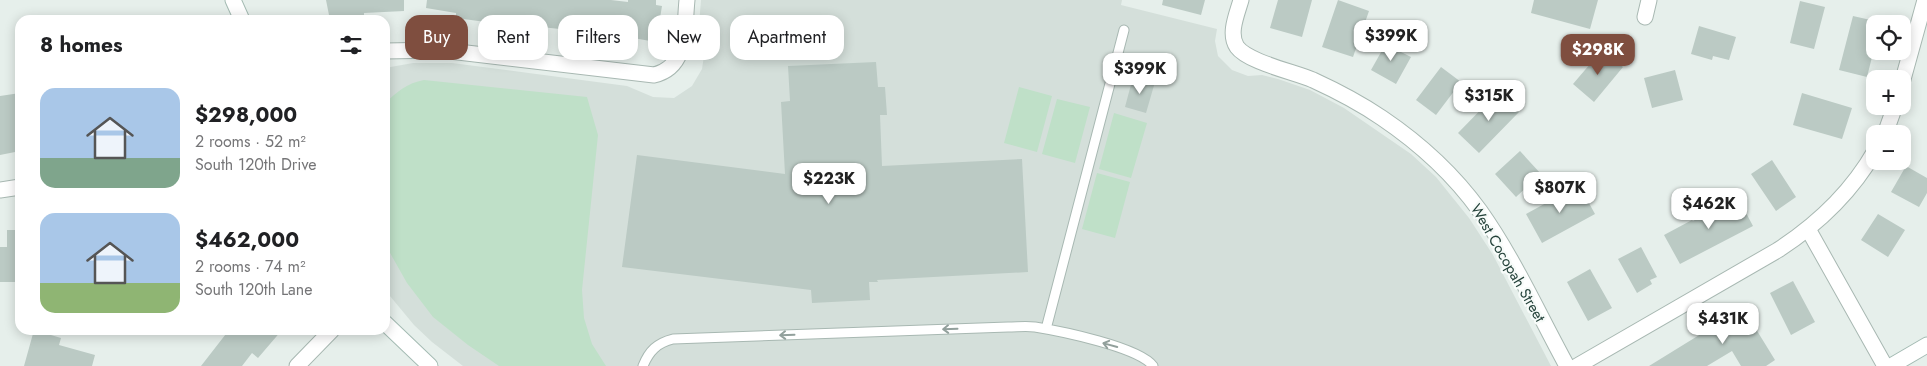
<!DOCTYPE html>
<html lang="en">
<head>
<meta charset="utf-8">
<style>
  :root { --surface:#fff; --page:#f2f2f2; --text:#202124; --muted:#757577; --accent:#7f4e3f }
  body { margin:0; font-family:Jost,sans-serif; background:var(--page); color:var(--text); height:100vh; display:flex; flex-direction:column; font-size:19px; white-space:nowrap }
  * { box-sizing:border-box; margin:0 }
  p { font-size:16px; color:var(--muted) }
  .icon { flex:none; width:28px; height:28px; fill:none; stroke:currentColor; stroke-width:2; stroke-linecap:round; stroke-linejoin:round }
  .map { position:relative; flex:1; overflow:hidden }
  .sheet { position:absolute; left:15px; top:15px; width:375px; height:320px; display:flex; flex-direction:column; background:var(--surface); border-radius:15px; box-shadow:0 2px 12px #0003 }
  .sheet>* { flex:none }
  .hud { position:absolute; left:405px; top:15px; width:475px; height:45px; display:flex; gap:10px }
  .tools { position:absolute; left:1866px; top:15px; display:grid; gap:10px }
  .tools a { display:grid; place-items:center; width:45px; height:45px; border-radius:10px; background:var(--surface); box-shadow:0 2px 12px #0003; font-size:25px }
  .price { position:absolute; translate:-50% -42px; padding:0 11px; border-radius:10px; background:#fff; color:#222; font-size:16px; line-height:32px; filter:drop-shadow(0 1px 2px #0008) }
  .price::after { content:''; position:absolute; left:50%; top:30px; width:15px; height:11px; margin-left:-8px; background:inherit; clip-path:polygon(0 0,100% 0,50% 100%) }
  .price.current { background:var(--accent); color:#fff }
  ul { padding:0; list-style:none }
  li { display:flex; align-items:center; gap:15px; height:125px; padding:0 25px }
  li span { display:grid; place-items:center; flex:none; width:140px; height:100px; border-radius:15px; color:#555 }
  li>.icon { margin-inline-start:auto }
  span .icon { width:60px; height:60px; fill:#fffc; stroke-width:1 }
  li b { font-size:21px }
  h2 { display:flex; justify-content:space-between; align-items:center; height:60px; padding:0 25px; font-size:21px }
  .tag { padding:0 18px; border-radius:15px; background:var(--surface); box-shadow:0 2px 12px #0003; font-size:18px; line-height:45px }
  .tag.current { background:var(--accent); color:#fff }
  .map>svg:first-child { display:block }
</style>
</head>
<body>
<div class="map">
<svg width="1927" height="366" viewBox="0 0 1927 366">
  <rect width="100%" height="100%" fill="#e6efeb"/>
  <path fill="#d4dfda" d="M701,0H1122L1121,5L1217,29L1215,41L1218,56L1232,70L1248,76L1262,75L1278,79L1310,90L1344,108L1411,154L1436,177L1469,218L1493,255L1551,366H463L432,342L414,325L385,290V68L413,63H452L627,86L653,97L674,98L692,86L702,69L704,56L699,25Z"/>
  <path fill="#bfe0c8" d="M424,80L587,97L598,135L582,290L584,318L592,344L606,366H499L468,345L433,317L407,283L385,244V103C397,92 407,83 424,80Z
    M1019,87L1052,96L1037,152L1004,143Z
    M1057,99L1090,107L1075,163L1042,154Z
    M1114,113L1147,123L1131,178L1099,169Z
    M1097,173L1130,182L1115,238L1082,229Z"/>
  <path fill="#bbcac4" d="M326,0H404V11L364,13V17L349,20H330Z
    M427,0H611L628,2V0H656V5L662,6L656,42L616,35L532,26L531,28L456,18V13L426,8Z
    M1163,0H1205L1201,15L1162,5Z
    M1278,0H1312L1302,37L1270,28Z
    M1338,0L1369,11L1353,57L1322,47Z
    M1534,0H1598L1590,29L1531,13Z
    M1800,1L1825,7L1814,49L1790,43Z
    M1853,16L1875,21V45L1867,77L1839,70Z
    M1699,26L1736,37L1729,60L1713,56L1712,60L1691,54Z
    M1389,38L1402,45L1399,51L1411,57L1396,84L1371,70Z
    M1602,50L1623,67L1594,102L1573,84Z
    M876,62L878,87H885L887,115H880L882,166L1022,159L1028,272L877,280L878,282H869L870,300L812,303L811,290L622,267L637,155L785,174L781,102L790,101L788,66Z
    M1441,67L1461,82L1436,115L1416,100Z
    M1675,70L1683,100L1652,108L1644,78Z
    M1133,77L1155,82L1146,113L1125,107Z
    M1498,92L1519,112L1479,153L1458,133Z
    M20,93V151L0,155V96Z
    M1802,93L1852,108L1842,139L1793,125Z
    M1520,151L1541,174L1516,197L1495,174Z
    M1772,160L1796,197L1776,211L1751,174Z
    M1906,166L1927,178V193L1919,207L1891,192Z
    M1579,185L1595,214L1542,243L1526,214Z
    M1737,196L1753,226L1680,264L1664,235L1692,220L1693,221Z
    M1878,214L1905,230L1888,257L1861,240Z
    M7,230H20V282H0V247H7Z
    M1641,247L1657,277L1650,280L1652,284L1637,293L1618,259Z
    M1590,269L1612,308L1588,321L1567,282Z
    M1793,281L1815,322L1791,335L1770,293Z
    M1743,308L1775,360L1766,366H1741L1732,351L1707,366H1649Z
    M34,330L61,338L59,345L95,355L92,366H24Z
    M229,330H282L258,358L252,353L242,366H201Z"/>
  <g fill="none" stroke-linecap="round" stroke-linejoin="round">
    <defs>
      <path id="lane" d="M1046,329L1124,30
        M643,366C649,351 657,343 673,339L1008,327C1017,327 1026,326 1035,327C1060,331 1139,347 1153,366"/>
      <path id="street" d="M1241,0C1237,14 1228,34 1237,47C1248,62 1294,72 1313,80C1337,91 1360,103 1382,118C1419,143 1454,175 1480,211C1514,259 1539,315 1567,366
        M1645,17L1649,0
        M385,51L441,50L654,75C688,67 684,29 687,0
        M1902,83L1925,0
        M1885,134L1895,106
        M0,190L20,187
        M1808,229L1885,366
        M297,366L332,330
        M1577,366L1778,250C1818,224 1851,193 1875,151"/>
      <path id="secondary" d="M233,0L242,20
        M385,323L430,366
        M1891,366L1927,345"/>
    </defs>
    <use href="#lane" stroke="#a8b8b2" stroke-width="11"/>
    <use href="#street" stroke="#a8b8b2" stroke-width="17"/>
    <use href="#secondary" stroke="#a4bbb3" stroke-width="17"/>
    <use href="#lane" stroke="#fff" stroke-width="9"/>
    <use href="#street" stroke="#fff" stroke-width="15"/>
    <use href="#secondary" stroke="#fff" stroke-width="15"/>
  </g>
  <defs><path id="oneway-shaft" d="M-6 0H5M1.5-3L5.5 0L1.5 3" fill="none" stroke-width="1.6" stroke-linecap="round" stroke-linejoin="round" transform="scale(1.25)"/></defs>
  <g stroke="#92a09c">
    <use href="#oneway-shaft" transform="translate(950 329) rotate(178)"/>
    <use href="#oneway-shaft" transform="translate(787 335) rotate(178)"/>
    <use href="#oneway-shaft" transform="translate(1110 345) rotate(-165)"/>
  </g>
  <g text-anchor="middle" stroke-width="4.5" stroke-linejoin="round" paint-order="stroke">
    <g font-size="15" fill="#24423a" stroke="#f7fbf9">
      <text transform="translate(1508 263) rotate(60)" y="5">West Cocopah Street</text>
    </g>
  </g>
</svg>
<div class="tools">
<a><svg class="icon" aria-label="locate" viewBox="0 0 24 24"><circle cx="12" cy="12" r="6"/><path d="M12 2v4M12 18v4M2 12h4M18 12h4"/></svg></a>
<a>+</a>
<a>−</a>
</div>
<b class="price" style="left:1391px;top:62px">$399K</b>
<b class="price current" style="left:1598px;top:76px">$298K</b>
<b class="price" style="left:1140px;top:95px">$399K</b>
<b class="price" style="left:1489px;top:122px">$315K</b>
<b class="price" style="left:829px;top:205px">$223K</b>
<b class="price" style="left:1560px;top:214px">$807K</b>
<b class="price" style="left:1709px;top:230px">$462K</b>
<b class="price" style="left:1723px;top:345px">$431K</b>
<div class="hud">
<a class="tag current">Buy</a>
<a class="tag">Rent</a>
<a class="tag">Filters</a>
<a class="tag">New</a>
<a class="tag">Apartment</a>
</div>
<section class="sheet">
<h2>8 homes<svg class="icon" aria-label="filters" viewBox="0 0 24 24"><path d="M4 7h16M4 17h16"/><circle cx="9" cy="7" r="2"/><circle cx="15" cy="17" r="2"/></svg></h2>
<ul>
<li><span style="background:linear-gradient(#a9c7e8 70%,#7fa58c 0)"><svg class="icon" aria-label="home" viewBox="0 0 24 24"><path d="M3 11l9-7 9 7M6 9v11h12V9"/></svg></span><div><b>$298,000</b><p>2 rooms · 52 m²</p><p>South 120th Drive</p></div></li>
<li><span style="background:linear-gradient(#a9c7e8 70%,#8fb573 0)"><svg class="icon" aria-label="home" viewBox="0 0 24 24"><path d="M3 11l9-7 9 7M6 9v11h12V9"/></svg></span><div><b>$462,000</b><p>2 rooms · 74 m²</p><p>South 120th Lane</p></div></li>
</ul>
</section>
</div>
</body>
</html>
